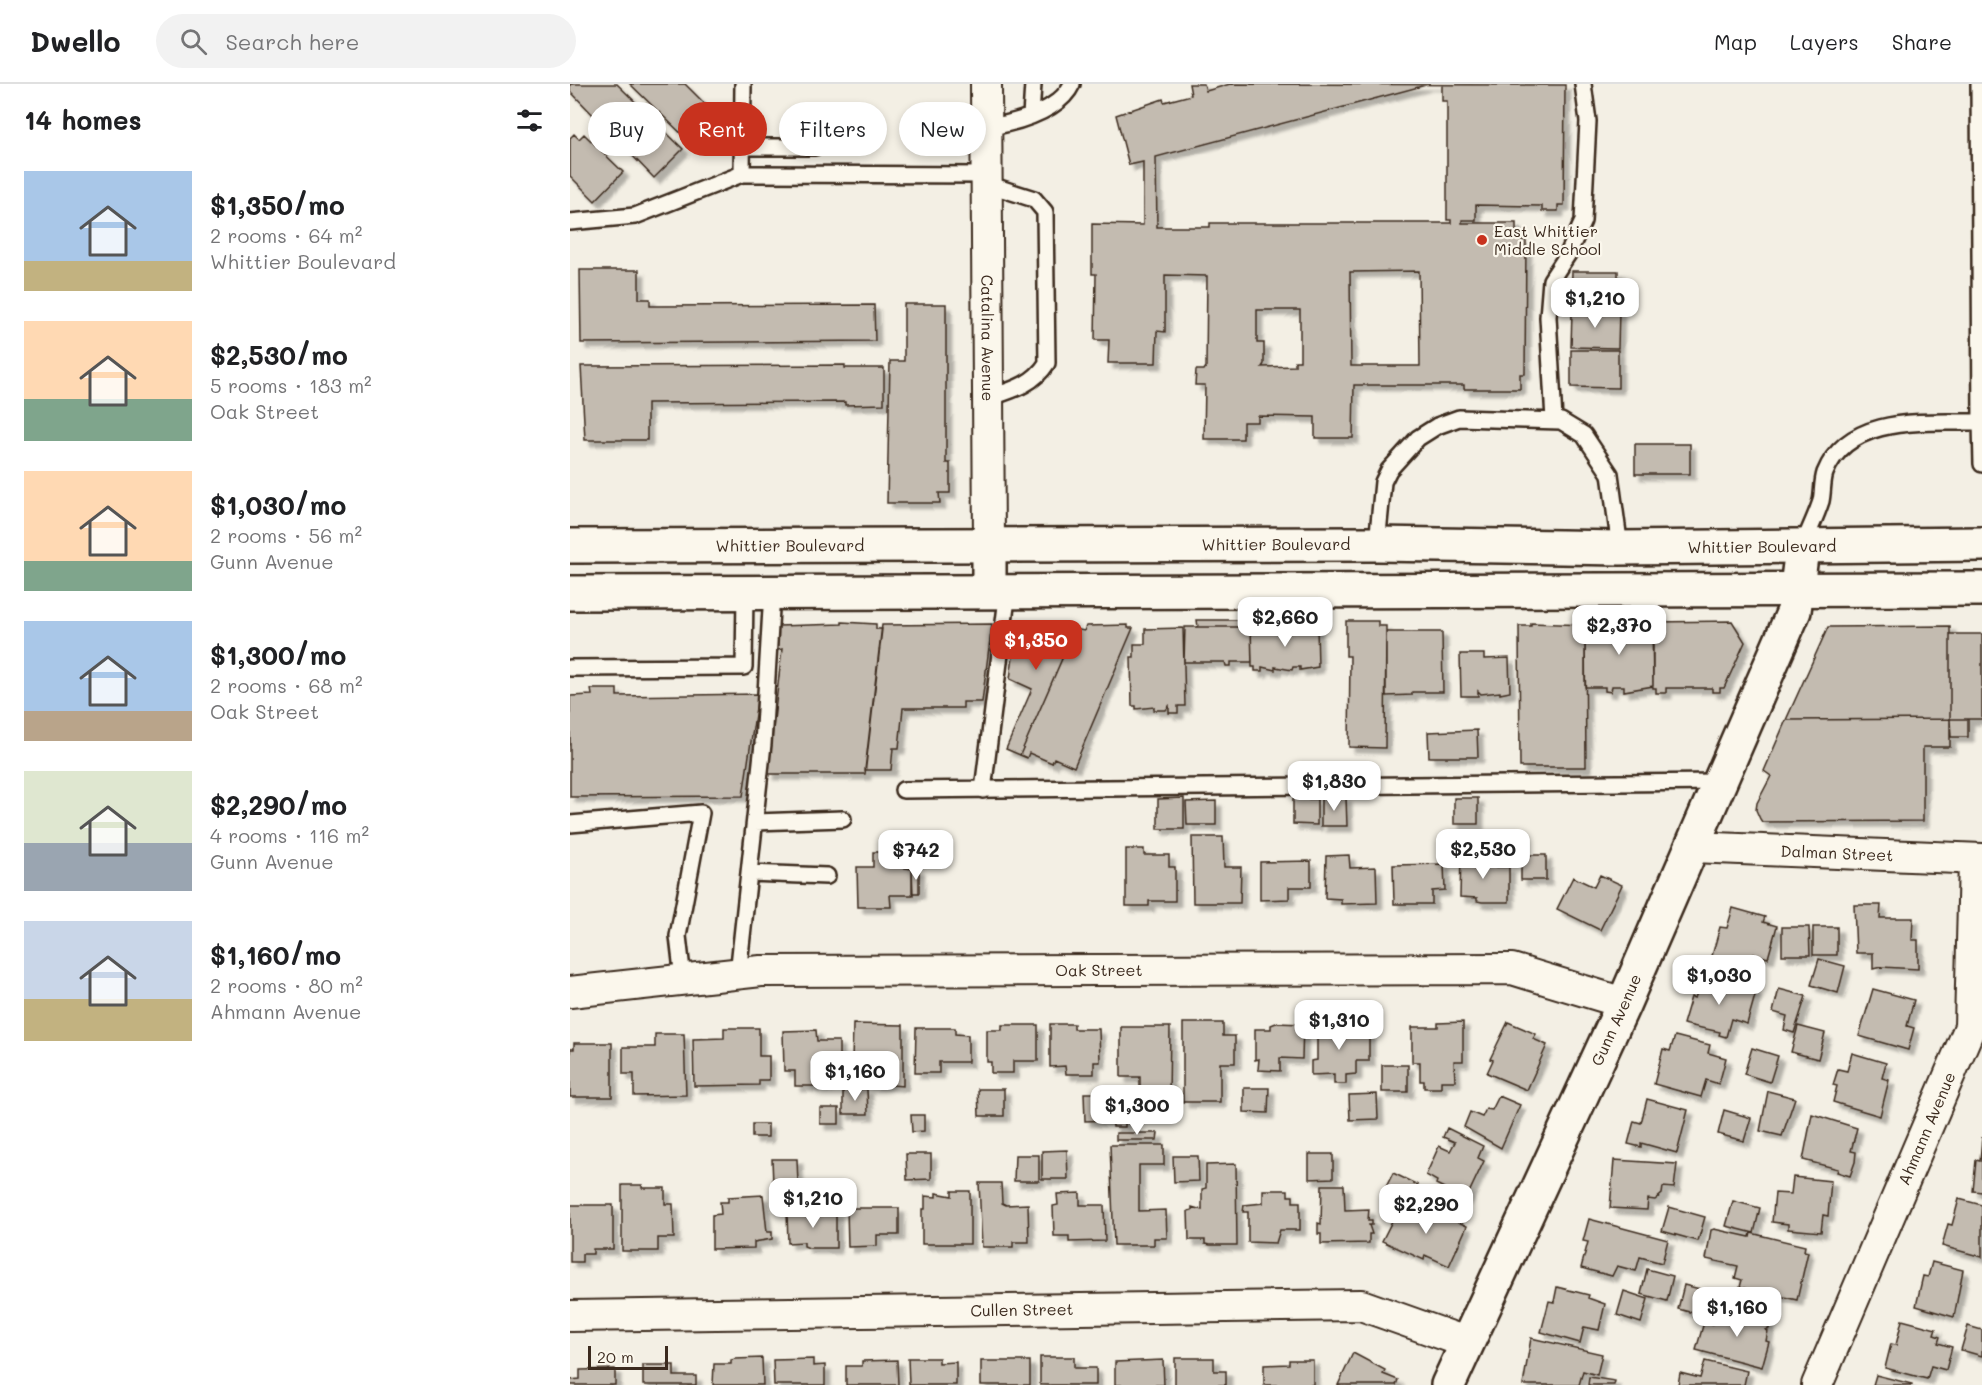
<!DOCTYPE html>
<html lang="en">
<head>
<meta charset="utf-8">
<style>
  :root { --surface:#fff; --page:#f2f2f2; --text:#202124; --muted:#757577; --line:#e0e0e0; --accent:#c8321e }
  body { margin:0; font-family:Mali,sans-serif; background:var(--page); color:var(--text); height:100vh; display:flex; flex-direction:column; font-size:22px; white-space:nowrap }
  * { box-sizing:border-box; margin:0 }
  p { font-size:20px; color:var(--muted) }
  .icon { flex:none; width:33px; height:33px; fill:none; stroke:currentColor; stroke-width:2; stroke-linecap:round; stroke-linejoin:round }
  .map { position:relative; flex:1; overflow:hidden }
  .details { display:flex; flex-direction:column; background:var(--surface); width:570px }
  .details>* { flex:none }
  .banner { position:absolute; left:18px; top:18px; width:570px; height:54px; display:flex; gap:12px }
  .scale { position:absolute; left:18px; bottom:15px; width:80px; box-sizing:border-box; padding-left:6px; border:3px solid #3b2a1e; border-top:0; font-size:16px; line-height:21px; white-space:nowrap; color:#3b2a1e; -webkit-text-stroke:4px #fbf7ec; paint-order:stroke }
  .price { position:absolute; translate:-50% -51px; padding:0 14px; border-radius:12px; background:#fff; color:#222; font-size:20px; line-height:39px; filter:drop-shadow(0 2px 3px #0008) }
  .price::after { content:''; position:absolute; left:50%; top:36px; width:18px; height:14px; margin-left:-9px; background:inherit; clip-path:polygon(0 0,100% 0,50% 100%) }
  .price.selected { background:var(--accent); color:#fff }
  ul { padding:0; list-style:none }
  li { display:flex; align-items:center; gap:18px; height:150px; padding:0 24px }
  li span { display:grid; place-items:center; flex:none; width:168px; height:120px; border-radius:0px; color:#555 }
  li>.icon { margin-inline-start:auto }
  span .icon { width:72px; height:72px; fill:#fffc; stroke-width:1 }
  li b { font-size:26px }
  h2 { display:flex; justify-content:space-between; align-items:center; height:72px; padding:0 24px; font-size:26px }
  .pill { padding:0 21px; border-radius:27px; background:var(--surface); box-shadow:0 3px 9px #0003; font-size:21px; line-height:54px }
  .pill.selected { background:var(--accent); color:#fff }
  header { display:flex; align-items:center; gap:36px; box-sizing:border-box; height:84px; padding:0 30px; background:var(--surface); border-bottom:2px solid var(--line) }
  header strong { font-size:28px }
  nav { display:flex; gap:33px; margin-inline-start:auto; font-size:21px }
  .search { width:420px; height:54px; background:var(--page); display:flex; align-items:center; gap:15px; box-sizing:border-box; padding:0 21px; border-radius:33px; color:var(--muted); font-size:22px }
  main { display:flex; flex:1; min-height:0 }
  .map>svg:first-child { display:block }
</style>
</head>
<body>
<header>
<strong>Dwello</strong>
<div class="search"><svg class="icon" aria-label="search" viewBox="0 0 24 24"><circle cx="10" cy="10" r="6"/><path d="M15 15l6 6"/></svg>Search here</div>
<nav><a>Map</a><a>Layers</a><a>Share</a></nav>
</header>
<main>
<section class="details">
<h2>14 homes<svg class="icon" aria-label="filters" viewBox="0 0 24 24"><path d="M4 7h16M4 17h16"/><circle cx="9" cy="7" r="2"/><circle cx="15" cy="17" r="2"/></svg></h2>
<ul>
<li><span style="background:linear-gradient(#a9c7e8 75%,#c2b280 0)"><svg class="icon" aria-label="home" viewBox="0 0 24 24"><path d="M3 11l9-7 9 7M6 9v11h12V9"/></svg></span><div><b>$1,350/mo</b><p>2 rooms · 64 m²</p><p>Whittier Boulevard</p></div></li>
<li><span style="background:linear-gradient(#ffd9b3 65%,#7fa58c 0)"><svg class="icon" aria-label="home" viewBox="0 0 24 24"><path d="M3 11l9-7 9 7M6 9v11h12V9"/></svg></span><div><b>$2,530/mo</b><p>5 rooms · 183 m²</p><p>Oak Street</p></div></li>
<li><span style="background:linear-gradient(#ffd9b3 75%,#7fa58c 0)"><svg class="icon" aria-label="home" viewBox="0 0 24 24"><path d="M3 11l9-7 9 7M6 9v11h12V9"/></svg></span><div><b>$1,030/mo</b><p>2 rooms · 56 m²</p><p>Gunn Avenue</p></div></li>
<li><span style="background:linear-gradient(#a9c7e8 75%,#b9a48a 0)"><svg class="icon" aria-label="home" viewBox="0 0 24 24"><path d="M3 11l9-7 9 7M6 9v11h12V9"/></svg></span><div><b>$1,300/mo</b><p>2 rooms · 68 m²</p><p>Oak Street</p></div></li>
<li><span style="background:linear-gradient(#dfe7d0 60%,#9aa5b1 0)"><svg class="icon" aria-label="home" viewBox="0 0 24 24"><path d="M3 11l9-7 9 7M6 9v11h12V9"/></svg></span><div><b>$2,290/mo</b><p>4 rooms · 116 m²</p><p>Gunn Avenue</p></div></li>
<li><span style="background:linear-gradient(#c9d6e8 65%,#c2b280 0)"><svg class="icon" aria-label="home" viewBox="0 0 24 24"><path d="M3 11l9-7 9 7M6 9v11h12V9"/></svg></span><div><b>$1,160/mo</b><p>2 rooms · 80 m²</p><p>Ahmann Avenue</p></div></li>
</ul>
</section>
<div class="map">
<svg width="1412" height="1301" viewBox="0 0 1412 1301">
  <defs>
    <filter id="shadow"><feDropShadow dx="5.5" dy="5.5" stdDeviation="1.5" flood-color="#0004"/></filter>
  </defs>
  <rect width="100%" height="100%" fill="#f3efe4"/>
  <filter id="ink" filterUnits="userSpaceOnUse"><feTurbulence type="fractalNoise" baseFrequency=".0167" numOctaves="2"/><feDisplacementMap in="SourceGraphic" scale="12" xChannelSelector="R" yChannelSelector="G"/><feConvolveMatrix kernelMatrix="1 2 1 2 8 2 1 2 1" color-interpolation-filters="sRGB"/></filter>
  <g filter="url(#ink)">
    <path fill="#c3bbb0" stroke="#3b2a1e" stroke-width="1.5" fill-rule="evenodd" filter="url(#shadow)" d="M0,0H47L113,65L84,94L0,7Z
      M60,0H115L148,33L122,60Z
      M619,0H634L636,7L660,0L995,1L994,121H988V127H972V122L906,121V136H892V139H946V156H956L955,290H950V305H894V301H784L783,354H745V333L688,332V338H673V355H634L635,301H625L626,286H634L636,283L637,192L595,191V248L587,247L586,279H538L539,256H525L526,190H522V140L573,141V78L559,81L546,31L593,15L594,18L621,11ZM856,1H872V17H877V136H881V139H640V143H587L586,73ZM849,187L850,282H781L780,188ZM687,226H730V277H725V282L692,283L694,280V259H687Z
      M4,50L9,55L14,50L53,88L25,117L0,92V54Z
      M10,186H69V215H80V222L304,221L305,257L11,259Z
      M1002,187H1048V224H1001Z
      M334,220H376V379H380V409H369L370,419H317L320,277H334Z
      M1002,227H1049L1048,264L1001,263Z
      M1001,266H1048V304L1001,303Z
      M275,281V284H314V320L275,321V318L77,319V356H15L11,282Z
      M1065,360H1120V390H1065Z
      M627,536H669V543H628Z
      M776,537H808V542H816L815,664L779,663L780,572H776Z
      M1162,537L1175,558L1154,604H1150V608H1142V604H1096V609H1086V604H1083L1082,538Z
      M272,538L306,540V545H312L295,690H198L212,565L205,567L208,542L272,540Z
      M961,539L1015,541L1016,683H950L949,542H961Z
      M1041,539H1083V602L1054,607V602H1042L1041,608L1035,607V603H1015V541Z
      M422,540L412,618H393V624H333L329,664H323L321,686H295L312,541Z
      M447,541H498V544L505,545L450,671L436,665L462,605L440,595Z
      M558,541V544H563L504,683L484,674L482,679L459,669L457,674L450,671L505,545L514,547L516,542Z
      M747,542L748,583L730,586V583H723L722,586L705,583V586L692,583V587H685V583H682L681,543Z
      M1380,542V635L1216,636L1258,543Z
      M615,543H681L682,578H661V582H656L655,578H614Z
      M613,544L615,622H608V629H599V622L596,626H584V623L566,625V622H562L561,573H564V560H575V545Z
      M816,548H872L873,608H842V611L816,612Z
      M1380,550H1412V635H1380Z
      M890,570H914V575L939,574L940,608L930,610V608L911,610L908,607V612H891Z
      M21,605H47V612L188,610L173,712L0,713V612L22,611Z
      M1380,635H1398V653H1381Z
      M1380,635V663H1353V737L1192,738L1190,735L1186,726L1187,719L1201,692L1194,687L1216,636Z
      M907,646L908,673H859L858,648Z
      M776,713L777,742H751V714Z
      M614,714V745H588V715Z
      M884,714H908V740H884Z
      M723,715H747V741L723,740Z
      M646,717V741H617L616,718Z
      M622,753H653L654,783H671L670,819H623Z
      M556,765H574V771H599V783H605V817H579V822H556Z
      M303,768H330V783L342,785L343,811H320L321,823H288L287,783H303Z
      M891,770H913V783H939V818H912L907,817V814L890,813Z
      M779,771L780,784L806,783L807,819L771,820V815L755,814L756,772Z
      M951,771H976V796H951Z
      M741,777V803H719V815L690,816V778Z
      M874,780L875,806L862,807V820H824L823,781Z
      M349,784V809H342V785Z
      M1030,791L1052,801L1030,846L987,825L1003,793L1024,803Z
      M1284,821H1311L1310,834H1343L1342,856H1348V885L1311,883L1303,885V869H1286Z
      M1163,824L1195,833L1193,838L1207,842L1198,874L1184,870L1179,890L1140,879L1150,843L1157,844Z
      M1212,843H1239L1240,871H1212Z
      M1243,843H1267V871H1243Z
      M1249,875L1275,882L1268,909L1241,901Z
      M1132,893L1186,908L1177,940L1161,935L1156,953L1149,951L1150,948L1113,940L1121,913L1125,914Z
      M1209,905L1236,912L1224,949L1214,946L1217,932L1203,928Z
      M1303,905L1344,916L1337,942L1344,944L1338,966L1289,952Z
      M777,938L778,950L799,949V977H786V990L776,991V1000H764V990L741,991V977L747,976V939Z
      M893,938V977H884L885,997H871V1004H854V997H850V978H842V943H868V939Z
      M938,938L966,950L963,955L977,961L957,1006L917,989L923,976L920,975Z
      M613,939H653V952H665V979H650V1018H613Z
      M706,939L733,940L732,975L710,974V987L688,986L689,975L685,976V945H701V941Z
      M283,940L333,941V1002L296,999L286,986V976H282Z
      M480,940H504V945H529L530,978H524V990H496L495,982L480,983Z
      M432,941H468V977H443V989H421V978H417V946H432Z
      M1228,942L1255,949L1248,975L1221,968Z
      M551,943H600L599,1013H570V993H551Z
      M154,944H189V972H199V996H189V1001L124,1002L123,955L154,954Z
      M346,944H385V950L398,951V978H369V989H345Z
      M246,946L247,957H269V985L257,986V1002H225V987H214L213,947Z
      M85,950H114L116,1011L64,1012V990H53V963H85Z
      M1105,952L1140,961L1138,969L1156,974L1149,1000L1136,996L1131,1013L1084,1000L1093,965L1100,967Z
      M4,959H42V1013H0V965H4Z
      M1182,964L1208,972L1200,998L1174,990Z
      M1282,969L1316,979L1312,994L1319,996L1310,1032L1263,1018L1267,1002L1263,1001L1268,985L1277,987Z
      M812,981H838V1008H812Z
      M674,1004H699L698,1029L674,1028Z
      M273,1005H297L298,1030H273Z
      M408,1005H434V1032H409Z
      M1198,1007L1225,1014L1212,1052L1190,1047Z
      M541,1008H566V1033H555V1043H543Z
      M514,1009H540L539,1036L515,1037Z
      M807,1010L808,1035L780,1036L779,1011Z
      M929,1012L950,1021L931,1064L894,1043L900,1028L912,1033L916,1025L922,1026Z
      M1077,1015L1118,1026L1107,1069L1071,1059V1063L1058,1060L1064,1037L1071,1039Z
      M250,1024H269V1040H250Z
      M1154,1026L1181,1034L1174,1057L1148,1050Z
      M1242,1030L1287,1044L1281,1067L1286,1068L1285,1078L1280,1092L1267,1088L1268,1085L1233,1076Z
      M341,1031H354V1047L342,1048Z
      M182,1040H198V1053H182Z
      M877,1044L913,1062L908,1074L914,1077L896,1115L866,1100L867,1097L856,1091L869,1062L880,1067L885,1058L873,1053Z
      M546,1049H588L587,1056H546Z
      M1412,1053V1108L1403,1107L1406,1076L1410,1077Z
      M540,1061H594V1081H569V1127L596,1126L597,1154H584V1161H544Z
      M497,1066L498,1095H472V1067Z
      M336,1070H361V1095L337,1096Z
      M739,1070H763V1094L739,1095Z
      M445,1071H469V1097H444Z
      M603,1072H628L629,1097L604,1098Z
      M202,1075H227L228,1100H203Z
      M1044,1076L1107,1080L1104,1104L1093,1103L1092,1110L1085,1116L1078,1115L1077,1126L1040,1124Z
      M666,1080L667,1161H640L635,1160V1156H619L618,1127L622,1126V1123L632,1126V1105L636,1104V1081Z
      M823,1089L848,1101L836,1123L812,1111Z
      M1223,1093L1261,1097L1258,1132L1253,1131L1251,1148L1218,1145V1140L1202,1138L1205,1109L1221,1110Z
      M409,1099H431L432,1119L436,1121L458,1120L459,1158H443V1163H412Z
      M52,1101H72V1104H95V1120H103L104,1154H88V1167H52Z
      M752,1101H774L775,1126L799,1125L798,1136H802V1141H799L802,1150H799V1159L751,1160V1150H748V1139L751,1140Z
      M693,1106H718V1112H723V1118H730V1146H710L706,1159L678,1158V1128H673L674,1121L693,1119Z
      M382,1107H400V1160H352V1125H355V1112L366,1113V1109L382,1112Z
      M510,1109V1121H534L535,1157L499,1158V1152H484L483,1122L488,1121L487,1110Z
      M193,1111L197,1148H202V1155L184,1158V1164L142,1165V1131L151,1130L150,1118H158V1113Z
      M1389,1115L1412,1121V1173L1372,1162L1378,1140L1382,1141Z
      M1163,1117L1190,1124L1184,1149L1156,1142Z
      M0,1121H43V1165H23V1170H12V1178H0Z
      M856,1123L897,1142L879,1182L855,1171L854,1176L812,1157L828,1125L846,1134L851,1124Z
      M1099,1123L1135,1133L1128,1157L1092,1147Z
      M277,1124H329V1151H307V1162L278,1163Z
      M221,1126L266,1128V1164H239L234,1162V1158L218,1159L217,1129H221Z
      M1019,1135L1098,1156L1092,1179L1070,1173L1066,1187L1047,1182L1042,1192L1011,1184L1018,1158L1013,1157Z
      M1144,1145L1180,1153L1181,1149L1235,1162L1234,1167L1238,1168L1227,1216L1170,1203L1172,1196L1165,1194L1168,1182L1136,1175L1141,1146Z
      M1362,1178L1393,1186L1384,1233L1346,1222L1353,1192L1358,1193Z
      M1077,1185L1103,1192L1097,1217L1071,1210Z
      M1114,1201L1138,1207L1131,1231L1108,1225Z
      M987,1203L1019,1211L1018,1214L1035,1220L1029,1246L1014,1243L1010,1259L971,1248L979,1217L984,1218Z
      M1054,1207L1078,1215L1071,1239L1047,1231Z
      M1167,1226L1200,1234L1199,1245L1196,1246L1198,1247L1196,1257L1199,1258L1192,1283L1126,1266L1134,1238L1143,1240L1145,1230L1162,1234Z
      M1332,1236L1366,1245L1364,1251L1370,1253L1368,1259L1382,1263L1376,1286L1361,1282L1357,1295L1315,1284L1321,1260L1326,1261Z
      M1398,1242L1412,1246V1272L1391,1266Z
      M961,1254L1032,1270L1027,1291L1013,1287L1009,1301H953Z
      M783,1269L815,1286L813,1290L828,1296L826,1301H768Z
      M470,1273H504V1284H526V1301H470Z
      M192,1274L193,1301H143L144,1280H161V1276L165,1275Z
      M338,1274H369V1279L386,1278V1301H339Z
      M605,1274H644V1287H656V1301H605Z
      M243,1275V1282L255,1281V1301H204L203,1276Z
      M327,1276L328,1301H276V1282H292V1277Z
      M593,1276L594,1301H545V1278Z
      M719,1276H743V1301H694V1281L719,1280Z
      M411,1277H460V1301H411Z
      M1135,1277L1177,1287L1174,1301H1108L1110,1289L1130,1294Z
      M73,1281H104V1292H126V1301H73Z
      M45,1285V1301H0V1296L10,1295V1286Z
      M1306,1291L1342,1300V1301H1303Z
      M1019,1293L1045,1297L1044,1301H1018Z"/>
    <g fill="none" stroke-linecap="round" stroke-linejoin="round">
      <defs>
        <path id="service" d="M461,32L463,0
          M416,44C444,39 489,28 502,0
          M171,63H245
          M172,90L173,0
          M417,100L464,115L475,128L477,279C463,301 442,306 418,314
          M0,138L65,132L172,90L417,91
          M984,336L978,233L981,196L998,170L1013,137L1018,37L1013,0
          M1411,338L1412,380
          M807,460L813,398L819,386L848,354L867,342L889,334L991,337L1014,351L1040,390L1050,464
          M1232,464C1238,448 1246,433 1251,417C1253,408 1252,398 1255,389C1279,329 1358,339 1411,338L1409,0
          M0,584L174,583L175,508
          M333,706L1150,698
          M413,706L438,506
          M185,738L273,735
          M0,740L131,729L108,852L113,895
          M179,789L257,792
          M168,890L193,660L202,508"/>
        <g id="minor">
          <path id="s1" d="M416,0L419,459"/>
          <path id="s2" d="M1123,763L1412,775"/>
          <path id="s3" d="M0,908L191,887L942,885L1054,919"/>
          <path id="s4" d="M0,1232L791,1221L898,1259"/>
          <path id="s5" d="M1247,1301L1400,943L1404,775"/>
        </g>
        <g id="tertiary">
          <path d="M419,459V507"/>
          <path id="s6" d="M878,1301L1054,919L1224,527L1232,464"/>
        </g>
        <g id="primary">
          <path id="s7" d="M0,462L807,460L1050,464L1412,460"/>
          <path d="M0,509L1412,505"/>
        </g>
      </defs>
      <use href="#service" stroke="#3b2a1e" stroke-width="20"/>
      <use href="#minor" stroke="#3b2a1e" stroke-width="34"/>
      <use href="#tertiary" stroke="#3b2a1e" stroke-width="38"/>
      <use href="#primary" stroke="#3b2a1e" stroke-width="38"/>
      <use href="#service" stroke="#fbf7ec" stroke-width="15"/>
      <use href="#minor" stroke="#fbf7ec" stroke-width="30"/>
      <use href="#tertiary" stroke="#fbf7ec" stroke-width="33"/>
      <use href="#primary" stroke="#fbf7ec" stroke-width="33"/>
    </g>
  </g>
  <circle fill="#c8321e" stroke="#fbf7ec" stroke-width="2" cx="912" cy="156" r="6"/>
  <g text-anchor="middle" stroke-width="4.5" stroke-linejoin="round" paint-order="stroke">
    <g font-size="16" fill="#3b2a1e" stroke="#fbf7ec" text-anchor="start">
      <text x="924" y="153">East Whittier<tspan x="924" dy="18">Middle School</tspan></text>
    </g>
    <g font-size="16" fill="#3b2a1e" stroke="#fbf7ec">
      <text dy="6" stroke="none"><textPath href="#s1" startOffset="254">Catalina Avenue</textPath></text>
      <text dy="6" stroke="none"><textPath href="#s7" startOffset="706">Whittier Boulevard</textPath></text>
      <text dy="6" stroke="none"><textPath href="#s7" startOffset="220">Whittier Boulevard</textPath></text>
      <text dy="6" stroke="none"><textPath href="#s7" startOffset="1192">Whittier Boulevard</textPath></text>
      <text dy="6" stroke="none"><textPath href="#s2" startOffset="144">Dalman Street</textPath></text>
      <text dy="6" stroke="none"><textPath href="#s3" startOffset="530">Oak Street</textPath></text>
      <text dy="6" stroke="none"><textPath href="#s6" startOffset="402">Gunn Avenue</textPath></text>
      <text dy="6" stroke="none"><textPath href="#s5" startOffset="279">Ahmann Avenue</textPath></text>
      <text dy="6" stroke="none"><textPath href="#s4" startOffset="452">Cullen Street</textPath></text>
    </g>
  </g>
</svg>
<div class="scale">20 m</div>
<b class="price" style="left:1025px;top:245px">$1,210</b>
<b class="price" style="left:715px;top:564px">$2,660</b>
<b class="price" style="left:1049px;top:572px">$2,370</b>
<b class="price selected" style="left:466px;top:587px">$1,350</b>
<b class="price" style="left:764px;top:728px">$1,830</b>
<b class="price" style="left:913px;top:796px">$2,530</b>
<b class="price" style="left:346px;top:797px">$742</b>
<b class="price" style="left:1149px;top:922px">$1,030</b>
<b class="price" style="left:769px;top:967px">$1,310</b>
<b class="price" style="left:285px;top:1018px">$1,160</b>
<b class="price" style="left:567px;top:1052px">$1,300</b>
<b class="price" style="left:243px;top:1145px">$1,210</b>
<b class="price" style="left:856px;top:1151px">$2,290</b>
<b class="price" style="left:1167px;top:1254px">$1,160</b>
<div class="banner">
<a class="pill">Buy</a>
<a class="pill selected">Rent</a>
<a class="pill">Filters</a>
<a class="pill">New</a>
</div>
</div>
</main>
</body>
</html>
